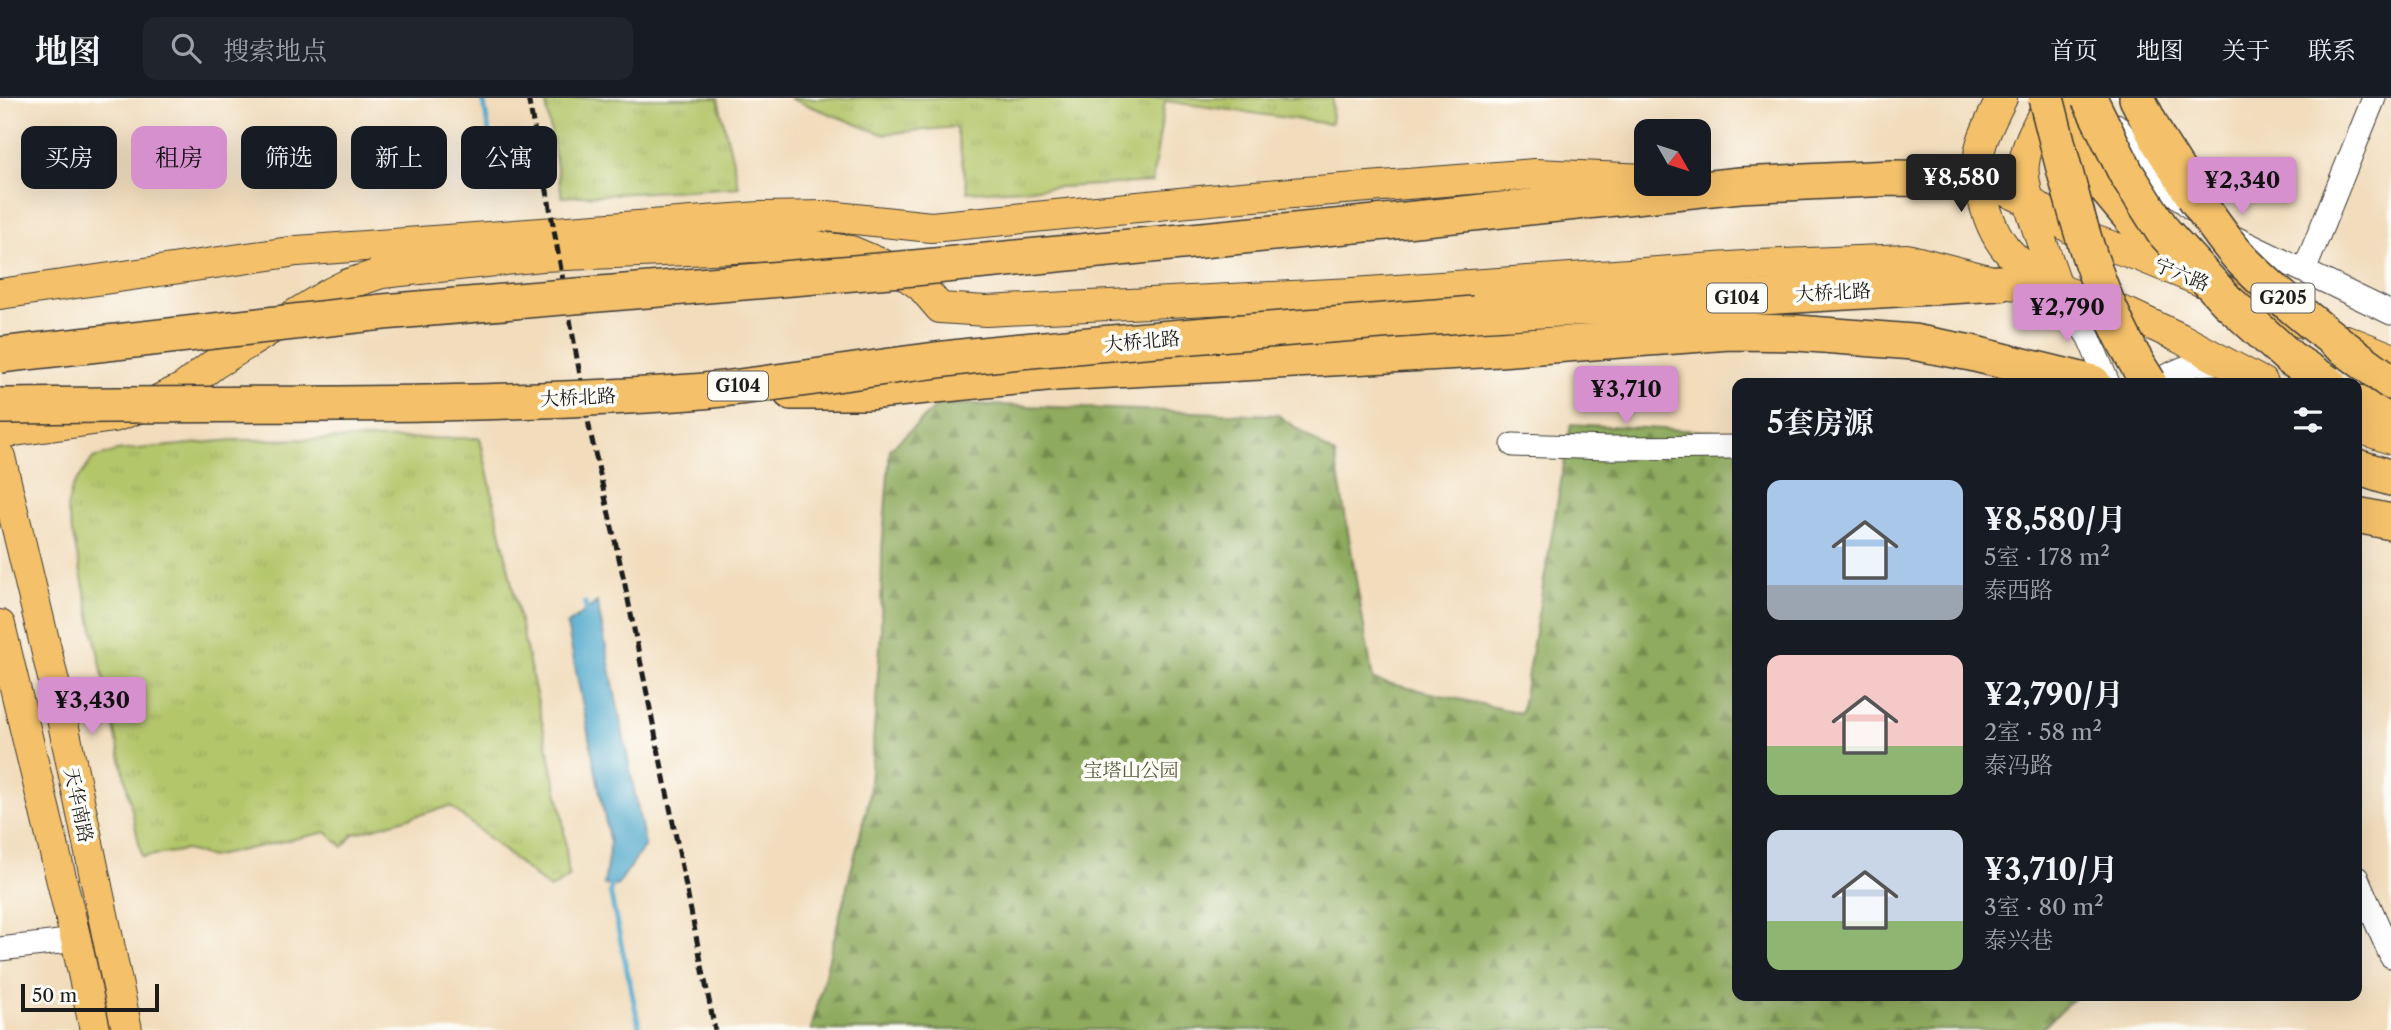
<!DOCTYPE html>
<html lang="zh">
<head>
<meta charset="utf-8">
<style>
  :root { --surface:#171b24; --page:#20242c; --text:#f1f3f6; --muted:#9ea1a6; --line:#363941; --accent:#d690ce }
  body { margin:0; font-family:"Libre Caslon Text","Noto Serif SC",serif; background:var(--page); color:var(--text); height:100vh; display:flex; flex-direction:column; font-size:26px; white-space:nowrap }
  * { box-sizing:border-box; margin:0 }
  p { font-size:23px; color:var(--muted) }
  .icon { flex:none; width:38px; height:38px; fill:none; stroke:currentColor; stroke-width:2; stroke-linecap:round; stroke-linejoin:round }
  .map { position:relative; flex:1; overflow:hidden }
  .panel { position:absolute; left:1732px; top:280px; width:630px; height:623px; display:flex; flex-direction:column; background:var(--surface); border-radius:14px; box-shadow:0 7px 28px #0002 }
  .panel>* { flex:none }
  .hud { position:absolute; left:21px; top:28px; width:665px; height:63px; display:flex; gap:14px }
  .needle { width:46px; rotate:129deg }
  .controls { position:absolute; left:1634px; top:21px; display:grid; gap:14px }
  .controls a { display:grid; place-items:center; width:77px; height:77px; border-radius:14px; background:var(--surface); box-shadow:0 7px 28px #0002; font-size:35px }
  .scale { position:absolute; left:21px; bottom:18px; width:138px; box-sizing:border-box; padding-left:7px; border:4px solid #1c1c1c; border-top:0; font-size:19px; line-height:24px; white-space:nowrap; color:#1c1c1c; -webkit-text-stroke:5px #fdfcf7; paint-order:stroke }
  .price { position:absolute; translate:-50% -60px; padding:0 16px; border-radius:7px; background:var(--accent); color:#111; font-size:23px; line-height:46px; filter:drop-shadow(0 2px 4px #0008) }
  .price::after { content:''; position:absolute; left:50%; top:42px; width:21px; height:16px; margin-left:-10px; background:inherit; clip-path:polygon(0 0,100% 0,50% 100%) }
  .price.current { background:#222; color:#fff }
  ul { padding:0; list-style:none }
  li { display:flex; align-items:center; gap:21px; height:175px; padding:0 35px }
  li span { display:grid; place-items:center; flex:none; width:196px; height:140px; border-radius:14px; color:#555 }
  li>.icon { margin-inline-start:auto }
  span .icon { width:84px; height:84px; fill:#fffc; stroke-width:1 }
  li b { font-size:30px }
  h2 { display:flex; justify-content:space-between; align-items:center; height:84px; padding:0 35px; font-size:30px }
  .tag { padding:0 24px; border-radius:14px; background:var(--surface); box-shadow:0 7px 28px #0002; font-size:24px; line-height:63px }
  .tag.current { background:var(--accent); color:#111 }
  header { display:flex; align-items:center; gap:42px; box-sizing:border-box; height:98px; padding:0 35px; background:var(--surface); border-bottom:2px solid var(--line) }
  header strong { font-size:33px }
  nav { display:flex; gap:38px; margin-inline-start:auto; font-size:24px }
  .search { width:490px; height:63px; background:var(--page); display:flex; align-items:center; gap:18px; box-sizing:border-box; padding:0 24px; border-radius:14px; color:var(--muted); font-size:26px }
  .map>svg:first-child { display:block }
</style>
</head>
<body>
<header>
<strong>地图</strong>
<div class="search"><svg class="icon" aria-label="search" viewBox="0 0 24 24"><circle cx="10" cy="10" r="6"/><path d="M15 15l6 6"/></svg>搜索地点</div>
<nav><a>首页</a><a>地图</a><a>关于</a><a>联系</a></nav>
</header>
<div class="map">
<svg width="2391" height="932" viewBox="0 0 2391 932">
  <defs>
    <pattern id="grass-tufts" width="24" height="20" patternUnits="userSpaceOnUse" patternTransform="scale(1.75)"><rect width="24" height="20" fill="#b4c66a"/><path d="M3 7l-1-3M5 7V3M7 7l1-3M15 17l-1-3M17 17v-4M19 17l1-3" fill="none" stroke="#9aaa5b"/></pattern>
    <pattern id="forest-firs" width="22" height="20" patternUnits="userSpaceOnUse" patternTransform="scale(1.75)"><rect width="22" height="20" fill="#8fab5e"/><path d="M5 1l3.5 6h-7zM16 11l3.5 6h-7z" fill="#748a4d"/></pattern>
  </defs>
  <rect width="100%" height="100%" fill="#fdfcf7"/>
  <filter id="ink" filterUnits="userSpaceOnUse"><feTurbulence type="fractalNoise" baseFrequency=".0143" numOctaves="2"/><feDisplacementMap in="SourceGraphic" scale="14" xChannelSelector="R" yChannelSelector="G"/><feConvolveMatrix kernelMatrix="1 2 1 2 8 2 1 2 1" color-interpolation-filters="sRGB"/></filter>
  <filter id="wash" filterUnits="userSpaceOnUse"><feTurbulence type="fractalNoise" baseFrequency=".00686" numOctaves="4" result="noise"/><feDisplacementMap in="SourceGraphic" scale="28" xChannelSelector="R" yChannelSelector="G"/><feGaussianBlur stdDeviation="1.57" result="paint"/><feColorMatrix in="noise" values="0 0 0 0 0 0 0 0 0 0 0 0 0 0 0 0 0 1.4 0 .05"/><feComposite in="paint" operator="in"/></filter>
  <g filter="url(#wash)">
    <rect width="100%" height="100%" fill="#f1dcbb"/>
    <path fill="url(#grass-tufts)" stroke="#687143" stroke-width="2" d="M545,0H718L739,89L562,99Z
      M789,0H1333L1331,26L1165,3L1152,84L968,94L956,29L882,36Z
      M480,340L562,715L569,779L550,791L450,708L353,736L343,749L326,734L211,759L186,752L142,759L67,410L72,390L93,360L117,353L232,342Z"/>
    <path fill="url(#forest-firs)" stroke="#56643d" stroke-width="2" d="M940,305L1278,317L1335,357L1373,582L1521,615L1571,326L1738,335V898H2076L2041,932H811L869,701L881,534L882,452L890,351Z"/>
    <path fill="#4fa8cc" stroke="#366274" stroke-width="2" d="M597,504L645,747L617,788L604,787L610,746L567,527Z"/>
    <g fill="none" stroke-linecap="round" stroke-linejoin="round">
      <path stroke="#4fa8cc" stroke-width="5" d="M483,0L496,73
        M585,505L587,517
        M613,781L610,794L640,932"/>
    </g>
  </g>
  <g filter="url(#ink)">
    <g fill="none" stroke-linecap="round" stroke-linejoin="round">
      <defs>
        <path id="minor" d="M2116,27L2150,74L2191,110
          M2227,136L2391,215
          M2304,173L2374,0
          M2058,191L2089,240L2108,285
          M2155,285C2181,269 2197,263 2228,266
          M1513,347L1609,350L1738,349
          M2357,780L2391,858
          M0,851L76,842"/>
        <path id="major" d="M2002,0C1995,14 1987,29 1982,44C1976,62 1978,80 1982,97C1994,146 2011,162 2052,187
          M2052,0C2041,21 2027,42 2024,65C2020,91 2049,163 2058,191
          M1979,81L2029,103L2082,138L2142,159L2303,225
          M0,196L297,153L760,119L827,118L931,129L1241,99L1535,76L1647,81
          M2346,242L2391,260
          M2357,329L2391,341
          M0,335L114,319L150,306L183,290L213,267L328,196L348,186L382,175L542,158L809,147L851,153L903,175L921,188L940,210L986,213L1353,195L1759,167L1907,161L2000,185L2058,191L2129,216L2180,240L2263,285
          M0,359L58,601L127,932
          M0,527L76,842L95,932"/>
        <path id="highway" d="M2072,0L2082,39L2094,76L2143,134L2179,164
          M2137,0L2158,42L2193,97
          M1386,124L1740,87L1892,80L1979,81
          M1474,216L2000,185
          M791,294H867L1056,275L1499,251L1730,234L1797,235L1913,244L1971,255L2093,285
          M2357,305L2391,325
          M2357,369L2391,380
          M2357,417L2391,424"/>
      </defs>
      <use href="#minor" stroke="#3c3934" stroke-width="25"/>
      <use href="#major" stroke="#3c3934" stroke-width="32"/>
      <use href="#highway" stroke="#3c3934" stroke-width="38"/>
      <use href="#minor" stroke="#fff" stroke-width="23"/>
      <use href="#major" stroke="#f4c16a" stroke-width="30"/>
      <use href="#highway" stroke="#f4c16a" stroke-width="35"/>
      <path stroke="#1c1c1c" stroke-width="5" stroke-dasharray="10 5" stroke-linecap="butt" d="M528,0L547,93L590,333L624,482L715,932"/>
      <defs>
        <path id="highway-bridge" d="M2046,0C2071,97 2093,200 2149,285
          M2089,0L2126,75L2163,133L2227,203L2290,260L2328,285
          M2193,97C2209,119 2225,145 2245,165C2289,209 2340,248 2391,284
          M0,257L383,214L914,170L1386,124
          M0,308C230,304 461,311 691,294C784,286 877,268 971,258C1138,241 1306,229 1474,216"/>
      </defs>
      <use href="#highway-bridge" stroke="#3c3934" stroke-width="38" stroke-linecap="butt"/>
      <use href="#highway-bridge" stroke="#f4c16a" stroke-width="35"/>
    </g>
  </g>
  <g text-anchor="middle" stroke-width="7" stroke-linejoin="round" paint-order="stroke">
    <g fill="#fdfcf7" stroke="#605f5e" stroke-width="2">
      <rect x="1707" y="185.5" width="60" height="29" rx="5"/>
      <rect x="2251.5" y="185.5" width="63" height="29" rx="5"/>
      <rect x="708" y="273.5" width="60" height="29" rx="5"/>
    </g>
    <g font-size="18" font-weight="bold" fill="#1c1c1c">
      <text x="1737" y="206">G104</text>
      <text x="2283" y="206">G205</text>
      <text x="738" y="294">G104</text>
    </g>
    <g font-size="19" fill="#1c1c1c" stroke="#fdfcf7">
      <text transform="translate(2182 176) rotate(22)" y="7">宁六路</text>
      <text transform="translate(1833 194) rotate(-3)" y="7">大桥北路</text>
      <text transform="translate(1142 243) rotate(-5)" y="7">大桥北路</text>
      <text transform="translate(578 299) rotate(-3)" y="7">大桥北路</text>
      <text transform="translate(79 707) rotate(78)" y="7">天华南路</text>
    </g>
    <g font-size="19" fill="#515837" stroke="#fdfcf7">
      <text x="1131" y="679">宝塔山公园</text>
    </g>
  </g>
</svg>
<div class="controls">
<a><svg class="needle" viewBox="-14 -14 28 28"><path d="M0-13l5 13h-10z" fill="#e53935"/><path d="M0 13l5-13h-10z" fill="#9ea1a6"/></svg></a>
</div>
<div class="scale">50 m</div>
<b class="price current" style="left:1961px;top:116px">¥8,580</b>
<b class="price" style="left:2242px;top:119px">¥2,340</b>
<b class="price" style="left:2067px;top:246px">¥2,790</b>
<b class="price" style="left:1626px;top:328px">¥3,710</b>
<b class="price" style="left:92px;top:639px">¥3,430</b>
<div class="hud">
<a class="tag">买房</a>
<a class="tag current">租房</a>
<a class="tag">筛选</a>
<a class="tag">新上</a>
<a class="tag">公寓</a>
</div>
<section class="panel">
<h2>5套房源<svg class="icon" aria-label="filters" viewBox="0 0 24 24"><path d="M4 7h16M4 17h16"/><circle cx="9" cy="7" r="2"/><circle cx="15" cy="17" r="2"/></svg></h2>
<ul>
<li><span style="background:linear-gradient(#a9c7e8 75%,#9aa5b1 0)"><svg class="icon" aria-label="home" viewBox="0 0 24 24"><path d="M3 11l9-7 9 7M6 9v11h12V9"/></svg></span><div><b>¥8,580/月</b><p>5室 · 178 m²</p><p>泰西路</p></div></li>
<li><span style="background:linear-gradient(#f6c9c9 65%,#8fb573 0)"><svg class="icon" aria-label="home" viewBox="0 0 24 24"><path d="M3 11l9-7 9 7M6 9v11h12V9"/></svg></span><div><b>¥2,790/月</b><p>2室 · 58 m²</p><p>泰冯路</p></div></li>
<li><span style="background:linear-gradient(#c9d6e8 65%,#8fb573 0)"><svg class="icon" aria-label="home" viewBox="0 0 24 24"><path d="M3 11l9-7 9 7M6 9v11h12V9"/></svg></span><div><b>¥3,710/月</b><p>3室 · 80 m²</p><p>泰兴巷</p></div></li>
</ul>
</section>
</div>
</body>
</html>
